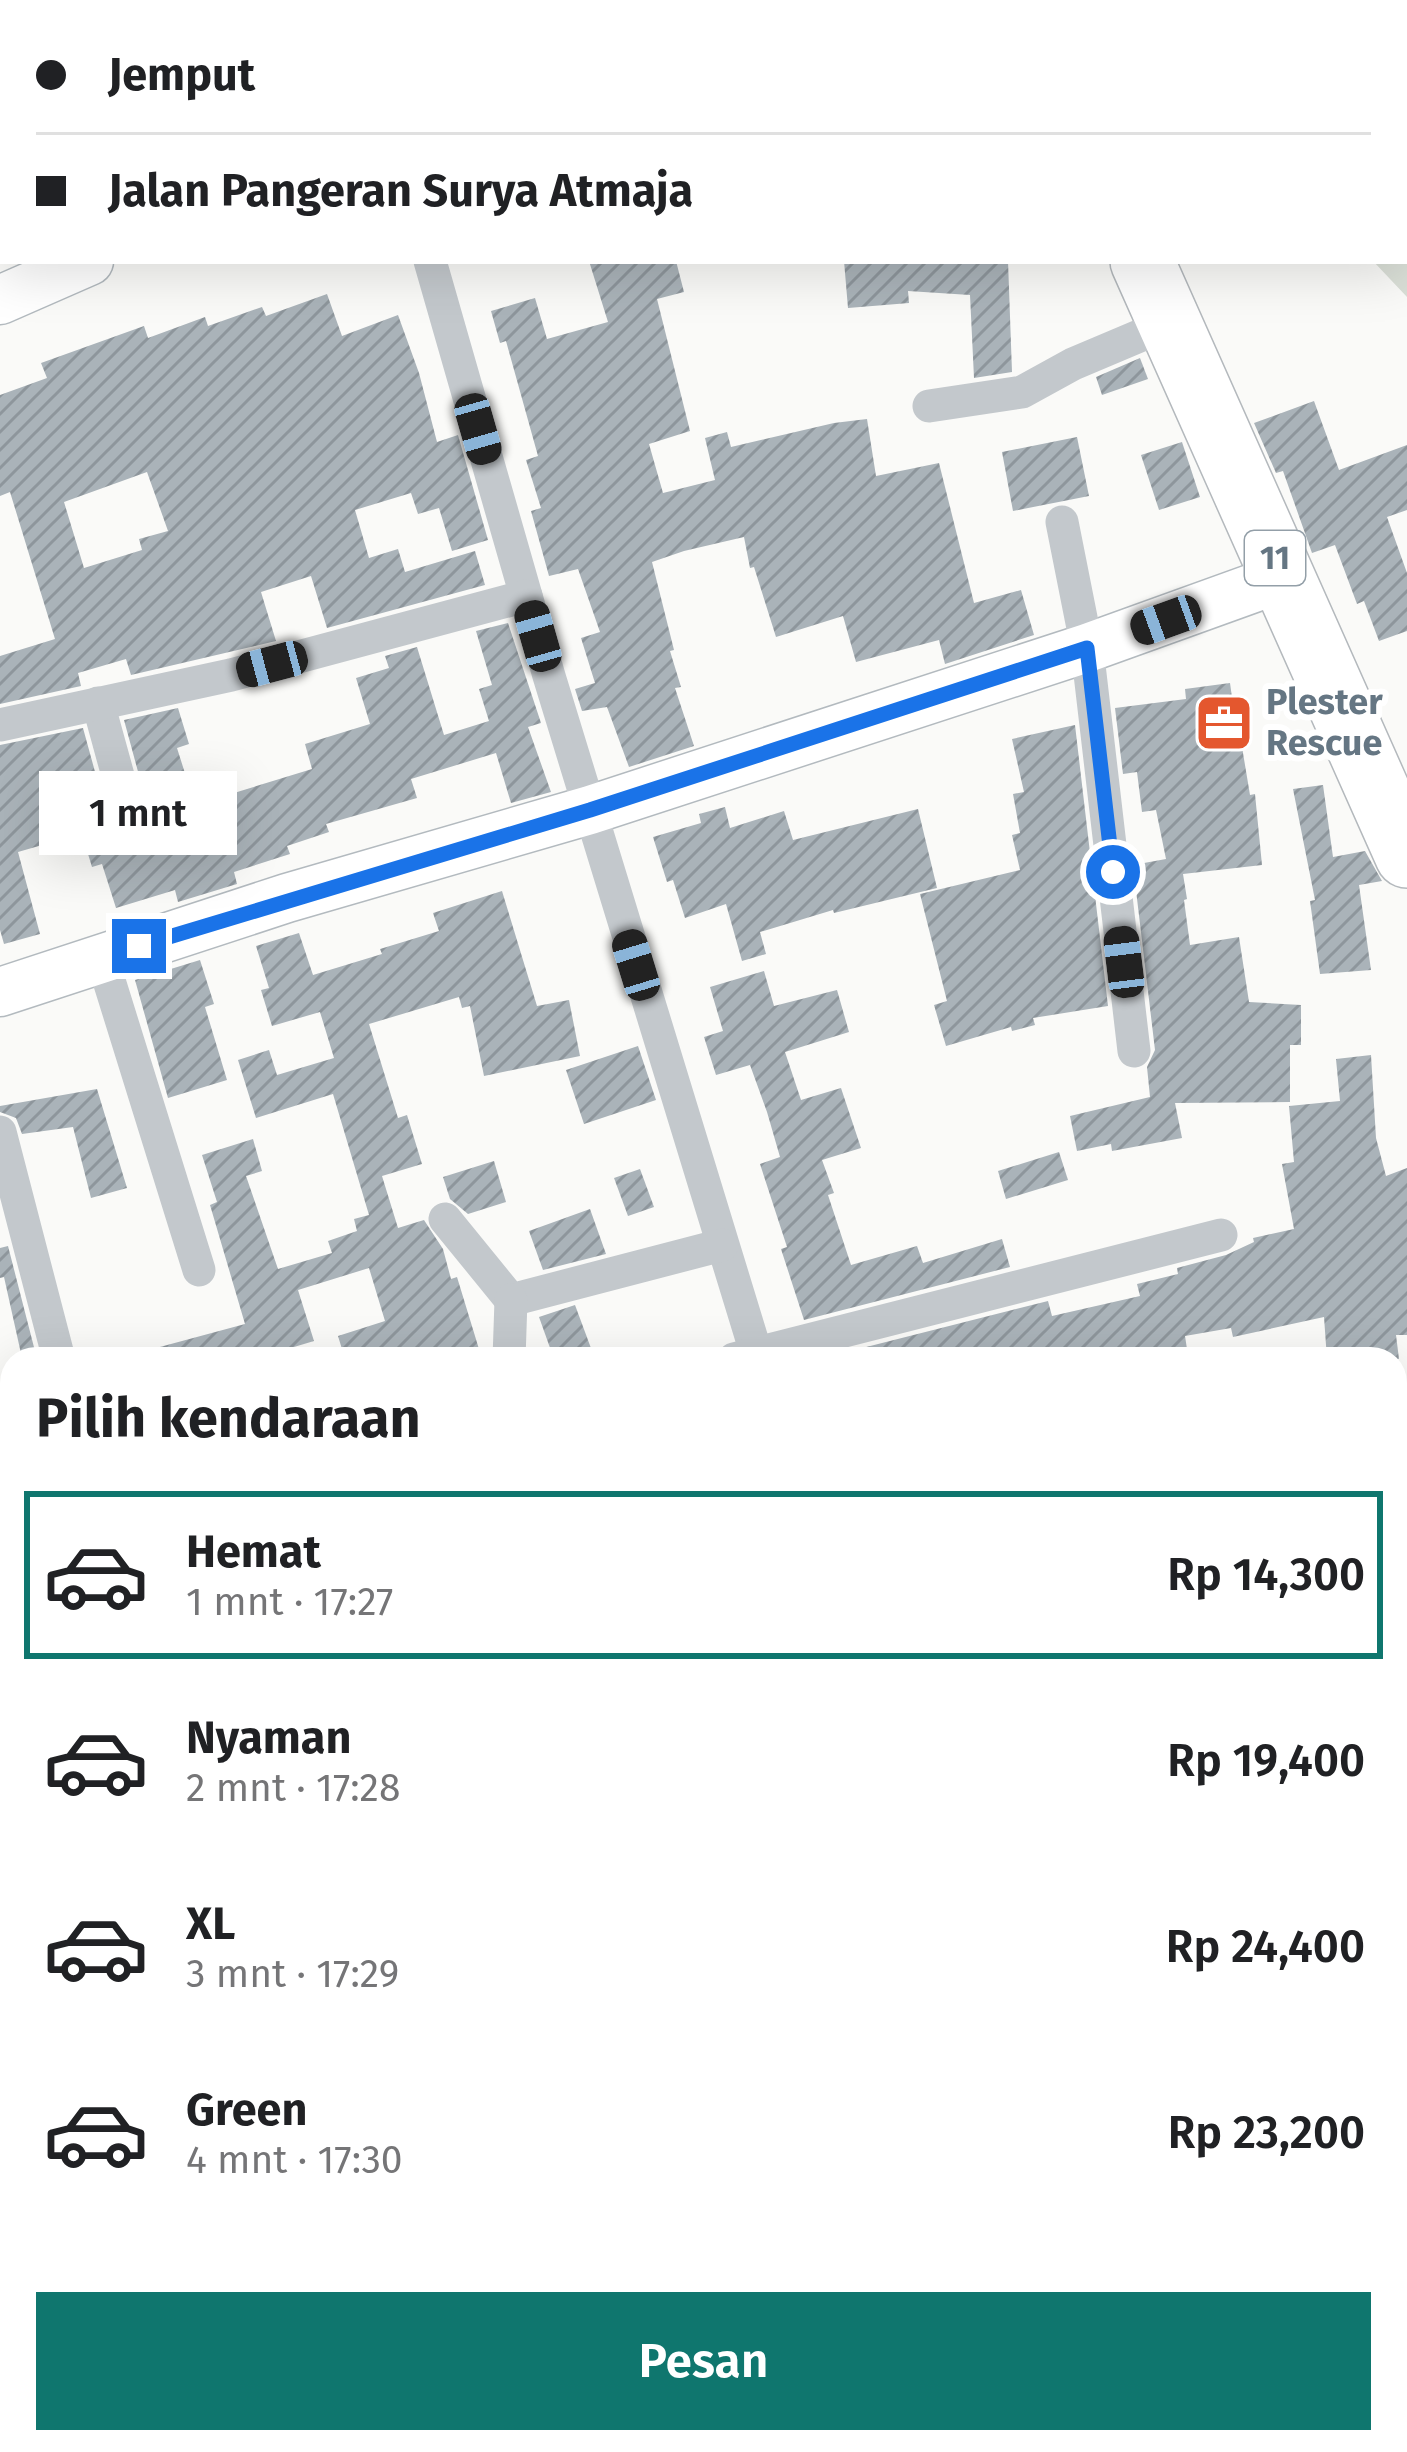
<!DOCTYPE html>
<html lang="id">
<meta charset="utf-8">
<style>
body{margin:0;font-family:"Fira Sans",sans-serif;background:#f2f2f2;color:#202124;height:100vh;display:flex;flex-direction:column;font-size:45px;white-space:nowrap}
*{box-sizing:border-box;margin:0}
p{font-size:39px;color:#757577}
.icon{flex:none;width:66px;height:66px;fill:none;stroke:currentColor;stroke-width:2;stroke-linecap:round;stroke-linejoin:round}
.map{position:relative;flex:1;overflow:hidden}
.drawer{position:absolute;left:0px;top:1347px;width:1407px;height:1107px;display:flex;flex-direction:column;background:#fff;border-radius:36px 36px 0 0;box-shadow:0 12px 48px #0002}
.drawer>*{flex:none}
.banner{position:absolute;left:0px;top:0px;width:1407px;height:264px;box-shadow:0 12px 48px #0002;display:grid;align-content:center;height:264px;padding:0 36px;background:#fff}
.end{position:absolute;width:54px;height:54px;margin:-27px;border:15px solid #1a73e8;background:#fff;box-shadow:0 0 0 6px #fff}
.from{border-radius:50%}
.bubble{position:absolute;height:84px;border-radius:0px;background:#fff;box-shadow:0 12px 48px #0002;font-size:39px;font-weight:600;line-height:84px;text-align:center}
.car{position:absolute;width:36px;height:72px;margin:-36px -18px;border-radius:15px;box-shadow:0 0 9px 3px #0007;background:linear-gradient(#222 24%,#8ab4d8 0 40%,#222 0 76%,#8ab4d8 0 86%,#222 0)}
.banner b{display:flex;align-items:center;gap:42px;height:114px;font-size:45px}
.banner b+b{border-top:3px solid #e0e0e0}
.banner i{width:30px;height:30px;background:#202124}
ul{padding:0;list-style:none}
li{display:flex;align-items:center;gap:36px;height:168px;margin:0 24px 18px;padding:0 12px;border:6px solid transparent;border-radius:0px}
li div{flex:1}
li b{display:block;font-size:45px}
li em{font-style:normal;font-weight:600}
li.current{border-color:#0f766e}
li>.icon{width:108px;height:108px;stroke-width:1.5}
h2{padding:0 36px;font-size:54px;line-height:144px}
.cta{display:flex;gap:24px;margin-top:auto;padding:24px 36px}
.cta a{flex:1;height:138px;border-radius:0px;background:#0f766e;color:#fff;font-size:48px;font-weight:600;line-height:138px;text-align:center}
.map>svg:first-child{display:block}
.grass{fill:url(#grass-tufts)}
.forest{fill:url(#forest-firs)}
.building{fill:url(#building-hatch);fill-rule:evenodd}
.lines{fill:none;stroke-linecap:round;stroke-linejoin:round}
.secondary-casing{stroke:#b3babf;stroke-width:51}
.highway-casing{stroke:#b4b9bd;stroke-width:66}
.street{stroke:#c3c8cc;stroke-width:33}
.secondary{stroke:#fff;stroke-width:48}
.highway{stroke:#fff;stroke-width:63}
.route{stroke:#1a73e8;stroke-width:15}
.labels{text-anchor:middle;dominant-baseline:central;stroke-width:12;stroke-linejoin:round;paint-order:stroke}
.shield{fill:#fff;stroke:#939fa8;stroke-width:3}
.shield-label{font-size:33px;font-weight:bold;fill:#657683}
.poi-label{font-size:36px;font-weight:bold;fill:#657683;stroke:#fff;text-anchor:start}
</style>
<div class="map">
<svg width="1407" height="2452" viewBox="0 0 1407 2452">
<defs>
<pattern id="grass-tufts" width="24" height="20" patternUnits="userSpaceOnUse" patternTransform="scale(3)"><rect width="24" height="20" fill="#dadfd7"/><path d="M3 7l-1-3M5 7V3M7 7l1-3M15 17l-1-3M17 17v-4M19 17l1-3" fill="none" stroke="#b4b9b4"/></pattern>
<pattern id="forest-firs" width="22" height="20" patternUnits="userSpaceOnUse" patternTransform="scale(3)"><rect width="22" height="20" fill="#dadfd7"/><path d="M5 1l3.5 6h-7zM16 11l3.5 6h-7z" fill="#b4b9b4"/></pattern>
<pattern id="building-hatch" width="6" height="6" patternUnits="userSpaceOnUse" patternTransform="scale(3)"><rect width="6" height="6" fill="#aab3b9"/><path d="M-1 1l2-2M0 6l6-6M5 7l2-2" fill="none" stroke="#8e969c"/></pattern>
</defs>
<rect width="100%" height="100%" fill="#fafaf8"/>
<polygon class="grass" points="1395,2075 1407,2077 1407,2452 643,2452 648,2442 1395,2442"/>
<polygon class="forest" points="1118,0 1407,0 1407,297 1373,261 1404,261 1404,3 1117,3"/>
<g class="building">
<polygon points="589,261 676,261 684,292 657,299 690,431 649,444 663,493 715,480 705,438 727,432 731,447 834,423 867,419 876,476 939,463 974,603 1021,590 1034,635 945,664 939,640 856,662 843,616 776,637 754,567 750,568 744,537 684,551 652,562 674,650 670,651 681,687 675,688 694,746 629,767 607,707 582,711 575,689 595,683 581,638 600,632 578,569 549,576 531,511 541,508 526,460 538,456 506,341 500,343 491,311 535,298 547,339 608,322"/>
<polygon points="844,261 1008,261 1012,372 974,378 970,295 908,291 909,303 848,308"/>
<path d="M327,294L342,336L398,315L419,373L437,442L458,435L488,540L452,551L439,508L418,514L411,493L355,510L369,558L398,549L405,572L475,551L485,585L327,628L311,576L261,592L276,641L131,675L126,659L78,673L81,686L0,704V656L55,639L10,492L0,496V395L47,378L41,363L144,326L148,338L205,317L208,326L262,307L266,316ZM147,472L168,531L139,539L142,550L84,568L64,502Z"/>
<polygon points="1140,358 1148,379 1102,395 1096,377"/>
<polygon points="1314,401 1339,470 1407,445 1407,510 1387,517 1407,573 1407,631 1379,641 1364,601 1357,604 1335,545 1312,553 1283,471 1276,473 1254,423"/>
<polygon points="1077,437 1089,496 1013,511 1002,452"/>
<polygon points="1182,442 1200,497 1159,510 1141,455"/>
<polygon points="508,623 541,723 528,727 551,792 511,803 496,753 411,779 417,798 326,824 329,832 287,846 290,854 234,872 237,884 178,902 175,890 116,908 102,864 92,867 84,841 73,844 70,837 18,852 40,934 4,944 0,930 0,745 83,728 103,801 109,810 127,814 139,808 143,790 124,720 178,708 189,744 177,748 195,805 312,769 305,744 370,724 356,678 389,668 385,656 417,647 444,735 489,721 479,689 492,685 476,631"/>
<polygon points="1230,683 1239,748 1242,747 1250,795 1255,794 1262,865 1183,874 1187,899 1184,900 1190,945 1239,937 1249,1002 1301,1005 1301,1045 1290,1045 1290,1102 1175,1103 1182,1138 1112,1151 1111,1144 1077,1151 1070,1116 1150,1097 1147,1067 1155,1050 1133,865 1166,859 1156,810 1142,812 1137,772 1123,774 1115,708 1186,699 1185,689"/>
<polygon points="1075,725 1108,1006 1033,1018 1035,1025 1012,1031 1011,1027 946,1046 934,1005 947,1001 920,894 1020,870 1012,835 1020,833 1013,794 1024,792 1012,739"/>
<polygon points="1323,785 1333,857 1365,851 1382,881 1359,885 1371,970 1320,974 1310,901 1315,900 1293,789"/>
<polygon points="725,807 730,828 784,811 793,840 918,809 937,888 834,913 833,910 760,932 766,954 742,961 726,904 685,918 673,880 667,882 653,837 701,823 699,814"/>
<polygon points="502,891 537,1006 569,1000 580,1056 484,1076 470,1006 462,1008 459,997 369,1024 398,1118 407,1115 422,1164 382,1176 398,1228 424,1220 443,1249 451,1279 457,1277 482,1359 345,1359 338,1336 385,1321 369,1268 298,1290 314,1341 254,1359 146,1359 145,1351 245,1324 210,1205 217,1202 202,1155 253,1139 262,1171 246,1176 278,1269 332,1253 328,1241 357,1231 354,1219 369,1215 333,1094 256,1118 238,1060 269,1050 277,1075 334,1058 320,1012 272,1026 261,990 269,988 256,946 299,933 313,975 382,954 380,949 439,931 433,913"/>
<polygon points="200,960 214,1004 205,1007 227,1080 168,1098 135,980"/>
<polygon points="764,971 774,1006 837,990 849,1032 785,1052 801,1100 841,1088 861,1148 822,1160 834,1193 828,1195 851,1265 917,1246 923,1263 1002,1239 1010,1267 804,1320 781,1249 787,1247 760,1164 780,1157 767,1112 750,1065 716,1075 704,1037 723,1031 710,987"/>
<polygon points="638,1046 656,1100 584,1124 566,1070"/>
<polygon points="1371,1055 1376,1138 1386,1176 1407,1168 1407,1335 1396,1335 1399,1359 1327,1359 1324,1317 1233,1337 1231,1328 1185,1336 1187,1349 1151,1359 819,1359 1048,1301 1052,1316 1140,1296 1137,1284 1178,1274 1177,1268 1226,1255 1254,1242 1253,1238 1294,1229 1282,1164 1294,1162 1289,1106 1340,1101 1336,1059"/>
<polygon points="97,1089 127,1188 91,1198 73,1127 22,1134 16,1118 0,1112 0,1106"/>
<polygon points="1059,1152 1068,1180 1006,1199 998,1171"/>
<polygon points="494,1161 506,1202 468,1214 450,1199 443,1177"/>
<polygon points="640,1169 654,1207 628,1216 614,1178"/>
<polygon points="590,1209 606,1254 543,1270 529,1231"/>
<polygon points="8,1246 36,1355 22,1358 4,1277 0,1278 0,1248"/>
<polygon points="575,1305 595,1359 554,1359 539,1317"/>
</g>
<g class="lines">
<g class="secondary-casing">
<g id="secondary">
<polyline points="724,3 729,0"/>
<polyline points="779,3 788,0"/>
<polyline points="0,300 89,261"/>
<polyline points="0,992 287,898 590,810 1087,648 1284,577"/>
<polyline points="1395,1954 1407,1951"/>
<polyline points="0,2269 12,2267"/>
</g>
</g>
<g class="highway-casing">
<g id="highway">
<polyline points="1002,0 1003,3"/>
<polyline points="1049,0 1051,3"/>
<polyline points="1142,261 1407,856"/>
</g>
</g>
<g class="street">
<polyline points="349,0 350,3"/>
<polyline points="430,261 549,676 758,1359"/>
<polyline points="929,406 1022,392 1073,364 1170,323"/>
<polyline points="1062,522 1087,648 1134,1051"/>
<polyline points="98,703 123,794"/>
<polyline points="0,725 231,675 526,596"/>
<polyline points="102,958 199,1270"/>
<polyline points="0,1132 59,1359"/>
<polyline points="445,1219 511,1300 722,1245"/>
<polyline points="509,1359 511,1300"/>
<polyline points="734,1359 1221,1235"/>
<polyline points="0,1431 12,1428"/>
<polyline points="1395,1591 1407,1588"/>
<polyline points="0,1909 12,1904"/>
<polyline points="584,2442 586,2452"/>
<polyline points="414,2452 415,2442"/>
</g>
<use href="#secondary" class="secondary"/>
<use href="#highway" class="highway"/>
</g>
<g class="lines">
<polyline class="route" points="139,946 590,810 1087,648 1113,872"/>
</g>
<defs>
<g id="office-square" transform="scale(3)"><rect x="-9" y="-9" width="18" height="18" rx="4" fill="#e4572e" stroke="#fff"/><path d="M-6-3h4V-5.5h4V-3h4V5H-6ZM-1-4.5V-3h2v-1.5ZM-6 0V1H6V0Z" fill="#fff"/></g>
</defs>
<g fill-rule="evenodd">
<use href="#office-square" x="1224" y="723"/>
</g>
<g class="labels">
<rect class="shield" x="1245" y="531" width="60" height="54" rx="9"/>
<g class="shield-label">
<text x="1275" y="558">11</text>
</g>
<g class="poi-label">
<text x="1266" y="702">Plester<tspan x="1266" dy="41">Rescue</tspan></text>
</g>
</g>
</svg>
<i class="end from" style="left:1113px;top:872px"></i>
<i class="end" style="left:139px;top:946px"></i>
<div class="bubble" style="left:39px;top:771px;width:198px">1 mnt</div>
<i class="car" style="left:478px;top:429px;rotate:164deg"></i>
<i class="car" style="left:1166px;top:620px;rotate:250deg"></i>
<i class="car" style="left:538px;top:636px;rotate:344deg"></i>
<i class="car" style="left:272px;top:664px;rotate:255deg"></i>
<i class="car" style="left:1124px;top:962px;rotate:353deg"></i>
<i class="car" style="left:636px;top:965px;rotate:343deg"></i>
<div class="banner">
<b><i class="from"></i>Jemput</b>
<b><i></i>Jalan Pangeran Surya Atmaja</b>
</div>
<section class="drawer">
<h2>Pilih kendaraan</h2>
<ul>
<li class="current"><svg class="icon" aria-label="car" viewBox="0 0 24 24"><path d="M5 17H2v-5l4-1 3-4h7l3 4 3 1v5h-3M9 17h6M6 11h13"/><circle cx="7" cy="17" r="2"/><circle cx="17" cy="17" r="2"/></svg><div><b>Hemat</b><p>1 mnt · 17:27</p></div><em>Rp 14,300</em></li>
<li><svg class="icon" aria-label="car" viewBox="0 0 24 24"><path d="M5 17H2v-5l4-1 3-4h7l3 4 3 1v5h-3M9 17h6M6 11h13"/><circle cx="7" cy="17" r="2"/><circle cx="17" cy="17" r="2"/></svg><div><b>Nyaman</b><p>2 mnt · 17:28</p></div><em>Rp 19,400</em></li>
<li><svg class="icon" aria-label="car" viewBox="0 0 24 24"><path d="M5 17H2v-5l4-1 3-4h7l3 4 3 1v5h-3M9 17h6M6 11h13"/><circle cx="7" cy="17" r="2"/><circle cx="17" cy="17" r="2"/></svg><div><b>XL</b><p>3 mnt · 17:29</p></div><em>Rp 24,400</em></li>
<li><svg class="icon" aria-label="car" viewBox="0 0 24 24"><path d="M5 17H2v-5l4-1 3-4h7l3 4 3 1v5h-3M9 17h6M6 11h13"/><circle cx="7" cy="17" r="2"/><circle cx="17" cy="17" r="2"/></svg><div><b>Green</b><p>4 mnt · 17:30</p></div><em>Rp 23,200</em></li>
</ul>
<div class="cta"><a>Pesan</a></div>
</section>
</div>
